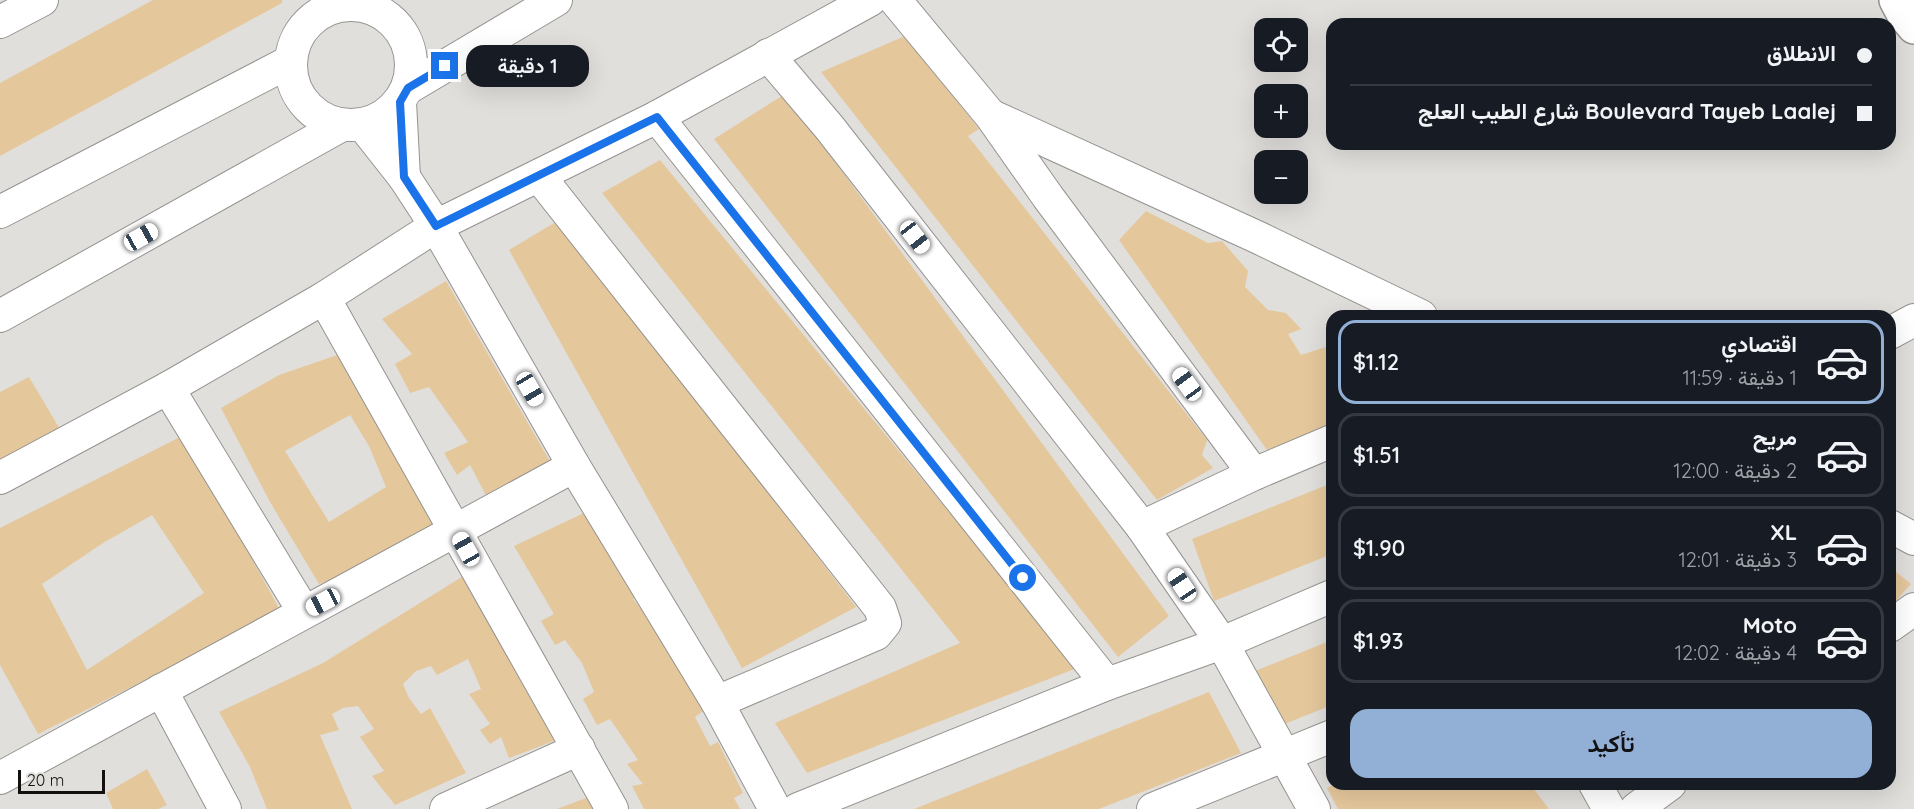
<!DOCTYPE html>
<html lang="ar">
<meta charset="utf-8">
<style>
body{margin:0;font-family:Quicksand,Vazirmatn,sans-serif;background:#20242c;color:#f1f3f6;direction:rtl;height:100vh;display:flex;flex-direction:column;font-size:22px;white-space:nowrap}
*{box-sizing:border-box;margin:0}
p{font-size:20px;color:#9ea1a6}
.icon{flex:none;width:33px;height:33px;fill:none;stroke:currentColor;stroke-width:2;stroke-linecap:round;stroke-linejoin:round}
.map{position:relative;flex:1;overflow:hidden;direction:ltr}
.details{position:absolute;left:1326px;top:310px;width:570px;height:480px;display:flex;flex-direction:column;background:#171b24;border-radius:18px;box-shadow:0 6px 24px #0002;direction:rtl}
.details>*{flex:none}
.top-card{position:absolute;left:1326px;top:18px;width:570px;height:132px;border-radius:18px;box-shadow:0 6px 24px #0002;direction:rtl;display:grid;align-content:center;height:132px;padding:0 24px;background:#171b24}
.buttons{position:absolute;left:1254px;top:18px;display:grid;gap:12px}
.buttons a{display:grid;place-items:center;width:54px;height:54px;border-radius:12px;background:#171b24;box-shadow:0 6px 24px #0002;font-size:30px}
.scale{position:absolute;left:18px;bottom:15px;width:87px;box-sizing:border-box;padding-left:6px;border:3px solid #121110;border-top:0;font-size:16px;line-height:21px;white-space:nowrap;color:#121110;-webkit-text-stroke:4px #e1dfdc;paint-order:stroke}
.end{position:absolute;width:27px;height:27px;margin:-14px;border:8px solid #1a73e8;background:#fff;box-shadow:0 0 0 3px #fff}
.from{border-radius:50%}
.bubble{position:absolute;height:42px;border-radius:18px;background:#171b24;box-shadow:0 6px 24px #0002;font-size:20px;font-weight:600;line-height:42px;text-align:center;direction:rtl}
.car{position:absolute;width:18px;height:36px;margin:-18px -9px;border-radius:8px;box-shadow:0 0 4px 2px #0007;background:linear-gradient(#fff 24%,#345 0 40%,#fff 0 76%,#345 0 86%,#fff 0)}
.top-card b{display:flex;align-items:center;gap:21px;height:57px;font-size:22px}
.top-card b+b{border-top:2px solid #363941}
.top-card i{width:15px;height:15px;background:#f1f3f6}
ul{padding:10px 0 0;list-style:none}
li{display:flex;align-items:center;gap:18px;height:84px;margin:0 12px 9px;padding:0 12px;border:3px solid #363941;border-radius:18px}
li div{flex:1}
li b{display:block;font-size:22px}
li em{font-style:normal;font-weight:600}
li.on{border-color:#92afd5}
li>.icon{width:54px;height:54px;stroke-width:1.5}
.button{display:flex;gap:12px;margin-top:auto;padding:12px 24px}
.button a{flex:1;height:69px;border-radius:18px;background:#92afd5;color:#111;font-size:24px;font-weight:600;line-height:69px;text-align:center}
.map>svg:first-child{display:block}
.building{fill:#e5c79c;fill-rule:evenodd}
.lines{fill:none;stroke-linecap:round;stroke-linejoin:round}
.minor-casing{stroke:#959390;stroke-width:34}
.tertiary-casing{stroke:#959390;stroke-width:36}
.minor{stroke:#fff;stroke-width:32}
.tertiary{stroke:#fff;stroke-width:33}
.route{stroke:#1a73e8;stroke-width:8}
</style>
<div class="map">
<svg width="1914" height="809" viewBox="0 0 1914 809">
<rect width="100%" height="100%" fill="#e1dfdc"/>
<g class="building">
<polygon points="153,0 282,0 282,3 0,156 0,83"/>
<polygon points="905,36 979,129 968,136 1207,440 1202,455 1213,468 1157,500 821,72"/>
<polygon points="785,94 1169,616 1118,657 714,139"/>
<polygon points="660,160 1077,668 807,773 775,723 960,643 602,193"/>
<polygon points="1146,211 1208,243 1222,241 1248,271 1245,287 1268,310 1286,313 1301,329 1288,334 1301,355 1332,345 1332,425 1267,450 1119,240"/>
<polygon points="559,220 856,607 742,668 509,250"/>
<polygon points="446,281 552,465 489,501 470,465 457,475 444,453 468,442 429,387 410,393 395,364 412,354 382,319"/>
<path d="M349,351L445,524L384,560L319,584L270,502L221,408L279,375ZM350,415L369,446L386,487L329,522L285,451Z"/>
<polygon points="29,377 61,431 0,463 0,392"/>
<path d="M184,435L281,612L38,734L0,665V528ZM152,515L204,593L87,670L42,584L103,543Z"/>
<polygon points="1332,483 1332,554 1214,601 1192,539"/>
<polygon points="584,513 640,598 633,599 658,630 706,709 695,717 710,746 718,742 743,793 734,798 740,809 644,809 632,786 643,784 627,764 638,760 610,719 597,725 583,699 594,692 582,663 565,640 555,645 541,621 554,614 514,546"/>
<polygon points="1890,567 1911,584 1890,607"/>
<polygon points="473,570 508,639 554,741 509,758 501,737 490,744 480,730 490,724 469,694 481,689 468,659 437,675 431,666 416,671 403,684 409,698 421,714 430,708 466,773 395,805 372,776 384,771 360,737 374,729 358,706 343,708 332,714 339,730 320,735 352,809 267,809 250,767 219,712 323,663"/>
<polygon points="1332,640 1332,705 1282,725 1255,671"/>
<polygon points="1209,692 1241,753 1099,809 914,809"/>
<polygon points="147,769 167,805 158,809 113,809 106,793"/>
<polygon points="1335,784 1530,784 1549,809 1338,809 1327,788"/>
<polygon points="594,795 603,809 557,809"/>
</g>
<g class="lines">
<g class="minor-casing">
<g id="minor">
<polyline points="895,0 991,116 1048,197 1254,474"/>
<circle cx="351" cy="65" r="60"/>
<polyline points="0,22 42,0"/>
<polyline points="768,55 829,127 1142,527 1222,643 1314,809"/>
<polyline points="408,88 556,0"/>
<polyline points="992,116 1257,237 1421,316"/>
<polyline points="657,117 1107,684"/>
<polyline points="363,125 404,177 400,102"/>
<polyline points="539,176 880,608 885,623 876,634 717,702"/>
<polyline points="404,177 436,226 574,466 717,702 775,809"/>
<polyline points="0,212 291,61"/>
<polyline points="324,298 612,809"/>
<polyline points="0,316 342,125"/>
<polyline points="1890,333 1914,320"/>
<polyline points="168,388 304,612"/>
<polyline points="0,478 168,388 324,298 436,226 657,117 870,0"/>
<polyline points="1890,526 1914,539"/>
<polyline points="1142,527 1254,474 1332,441"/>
<polyline points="1890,626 1914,609"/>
<polyline points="161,690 225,809"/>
<polyline points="0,778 574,466"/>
<polyline points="1595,784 1609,809"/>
<polyline points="446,809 579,749"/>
<polyline points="798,809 1107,684 1222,643 1332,596"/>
<polyline points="1153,809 1332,736"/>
<polyline points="1636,809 1670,784"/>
</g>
</g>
<g class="tertiary-casing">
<polyline id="tertiary" points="1896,0 1904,15 1914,27"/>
</g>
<use href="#minor" class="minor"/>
<use href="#tertiary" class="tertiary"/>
</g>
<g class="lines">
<polyline class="route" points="445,66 408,88 400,102 404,177 436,226 657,117 1023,578"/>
</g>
</svg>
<div class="buttons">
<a><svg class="icon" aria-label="locate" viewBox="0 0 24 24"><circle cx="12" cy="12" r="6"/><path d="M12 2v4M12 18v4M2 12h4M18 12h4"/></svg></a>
<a>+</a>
<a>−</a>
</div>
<div class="scale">20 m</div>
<i class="end from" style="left:1023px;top:578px"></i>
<i class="end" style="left:445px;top:66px"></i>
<div class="bubble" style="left:466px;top:45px;width:123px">1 دقيقة</div>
<i class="car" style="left:141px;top:237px;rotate:61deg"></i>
<i class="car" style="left:915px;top:237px;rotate:142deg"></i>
<i class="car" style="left:1187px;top:384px;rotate:324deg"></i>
<i class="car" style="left:530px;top:389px;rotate:150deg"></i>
<i class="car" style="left:466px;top:549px;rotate:331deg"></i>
<i class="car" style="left:1182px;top:585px;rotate:326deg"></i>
<i class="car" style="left:323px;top:602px;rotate:242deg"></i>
<div class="top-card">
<b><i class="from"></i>الانطلاق</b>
<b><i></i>Boulevard Tayeb Laalej شارع الطيب العلج</b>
</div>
<section class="details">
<ul>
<li class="on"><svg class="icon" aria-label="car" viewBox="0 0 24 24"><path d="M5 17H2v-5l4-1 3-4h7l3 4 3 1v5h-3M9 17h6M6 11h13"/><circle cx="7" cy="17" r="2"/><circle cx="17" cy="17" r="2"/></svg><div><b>اقتصادي</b><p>1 دقيقة · 11:59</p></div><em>$1.12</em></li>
<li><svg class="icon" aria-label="car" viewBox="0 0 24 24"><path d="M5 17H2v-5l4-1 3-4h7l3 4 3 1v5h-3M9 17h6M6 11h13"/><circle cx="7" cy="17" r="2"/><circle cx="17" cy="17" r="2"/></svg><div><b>مريح</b><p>2 دقيقة · 12:00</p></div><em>$1.51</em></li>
<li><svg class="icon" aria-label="car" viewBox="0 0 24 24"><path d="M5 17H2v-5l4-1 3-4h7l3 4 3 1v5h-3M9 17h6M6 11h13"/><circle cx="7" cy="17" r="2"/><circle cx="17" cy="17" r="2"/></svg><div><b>XL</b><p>3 دقيقة · 12:01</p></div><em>$1.90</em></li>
<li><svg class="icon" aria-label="car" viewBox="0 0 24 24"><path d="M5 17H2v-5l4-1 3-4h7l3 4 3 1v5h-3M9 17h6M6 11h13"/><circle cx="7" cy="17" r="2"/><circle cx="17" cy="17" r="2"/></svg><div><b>Moto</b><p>4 دقيقة · 12:02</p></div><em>$1.93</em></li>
</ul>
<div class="button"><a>تأكيد</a></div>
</section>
</div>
